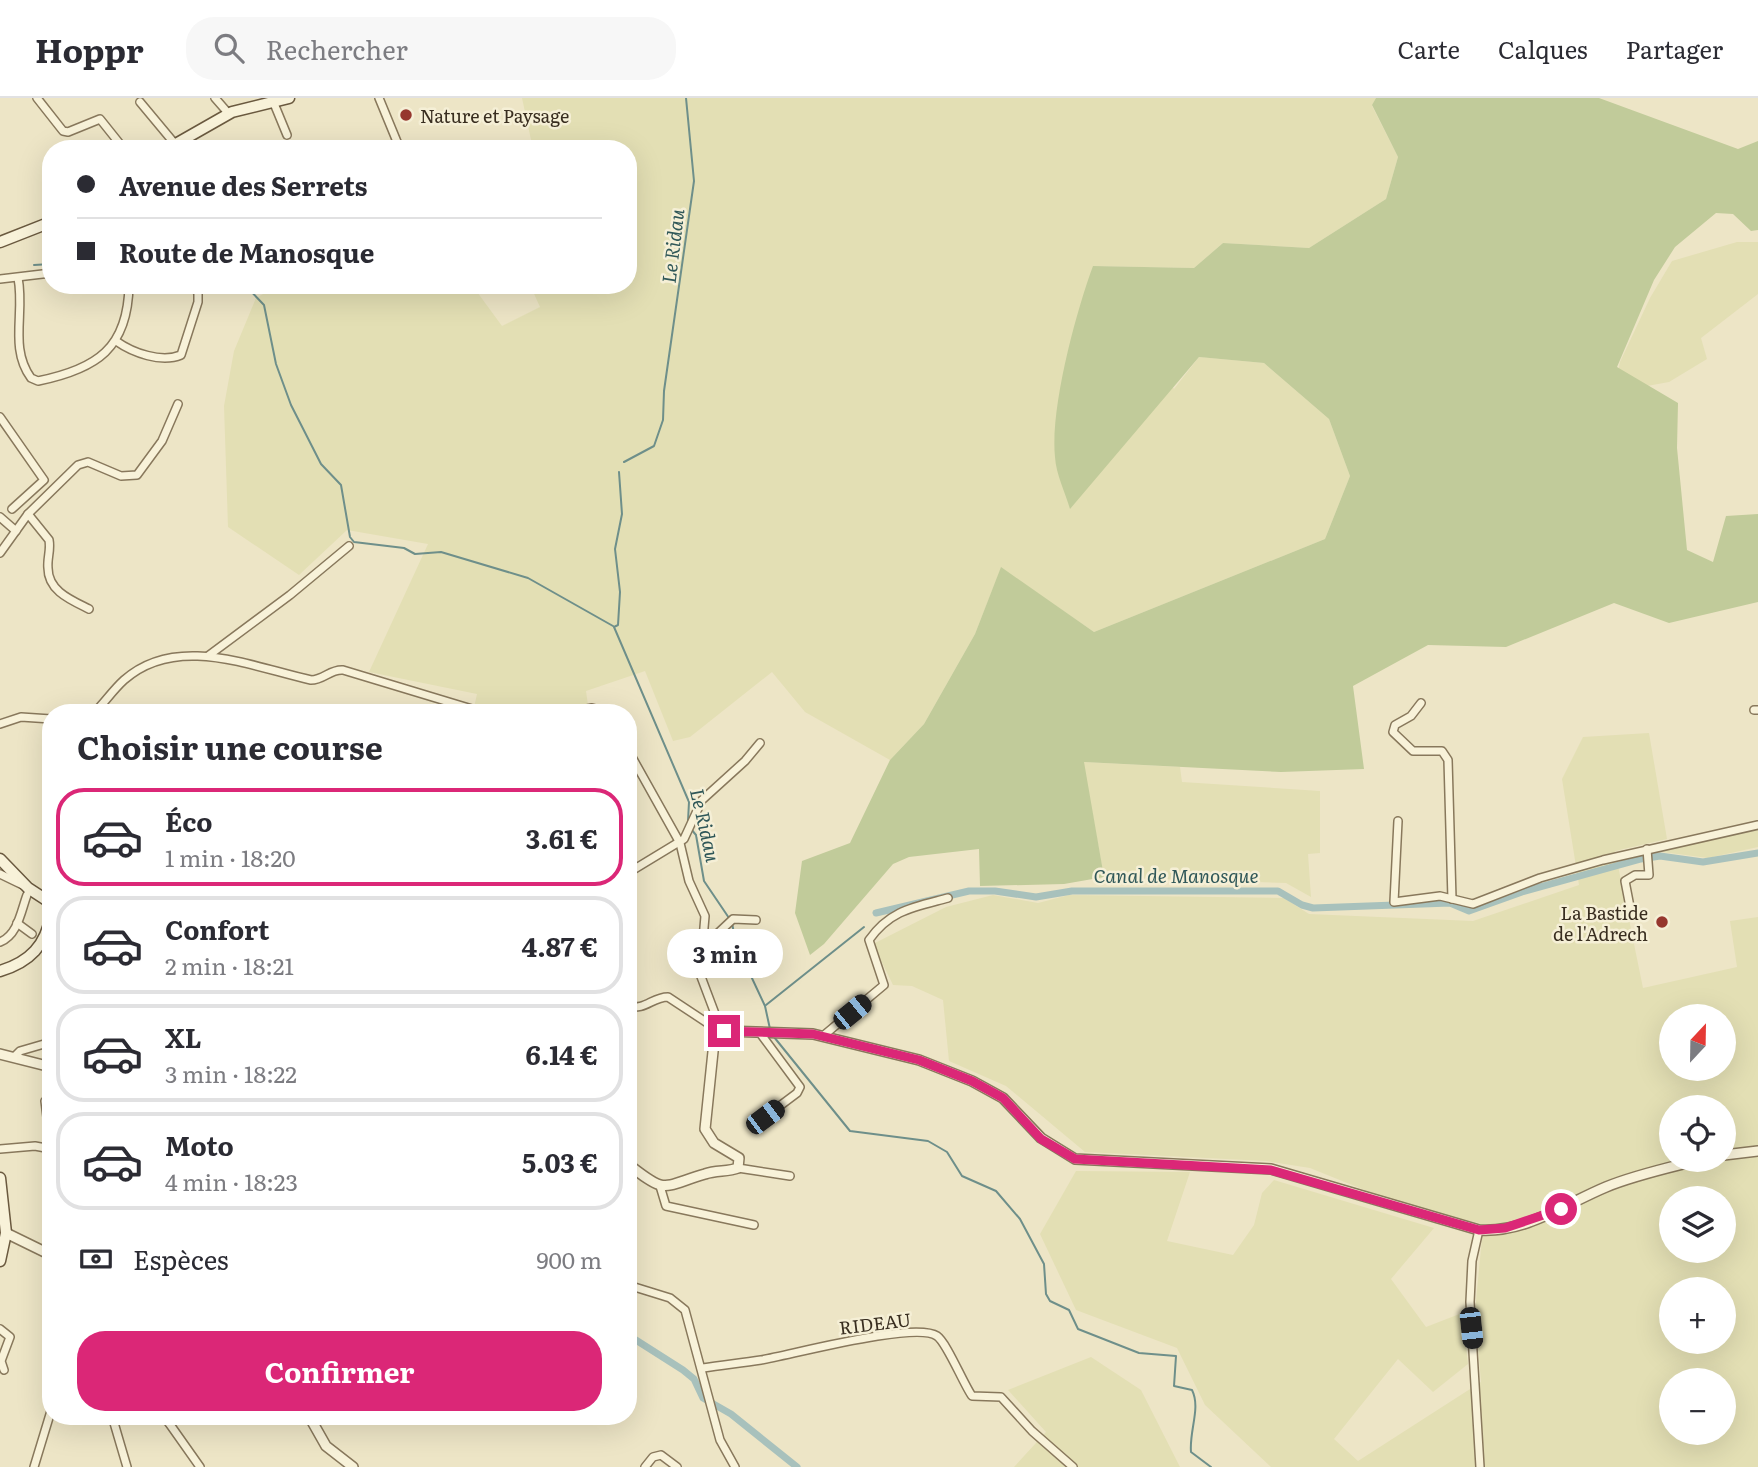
<!DOCTYPE html>
<html lang="fr">
<meta charset="utf-8">
<style>
body{margin:0;font-family:Literata,serif;background:#f7f7f7;color:#2b2b33;height:100vh;display:flex;flex-direction:column;font-size:26px;white-space:nowrap}
*{box-sizing:border-box;margin:0}
p{font-size:23px;color:#7c7c81}
.icon{flex:none;width:38px;height:38px;fill:none;stroke:currentColor;stroke-width:2;stroke-linecap:round;stroke-linejoin:round}
.map{position:relative;flex:1;overflow:hidden}
.sheet{position:absolute;left:42px;top:606px;width:595px;height:721px;display:flex;flex-direction:column;background:#fff;border-radius:28px;box-shadow:0 7px 28px #0002}
.sheet>*{flex:none}
.banner{position:absolute;left:42px;top:42px;width:595px;height:154px;border-radius:28px;box-shadow:0 7px 28px #0002;display:grid;align-content:center;height:154px;padding:0 35px;background:#fff}
.needle{width:46px;rotate:22deg}
.fabs{position:absolute;left:1659px;top:906px;display:grid;gap:14px}
.fabs a{display:grid;place-items:center;width:77px;height:77px;border-radius:50%;background:#fff;box-shadow:0 7px 28px #0002;font-size:35px}
.end{position:absolute;width:32px;height:32px;margin:-16px;border:9px solid #db2777;background:#fff;box-shadow:0 0 0 4px #fff}
.from{border-radius:50%}
.bubble{position:absolute;height:49px;border-radius:24px;background:#fff;box-shadow:0 7px 28px #0002;font-size:23px;font-weight:700;line-height:49px;text-align:center}
.car{position:absolute;width:21px;height:42px;margin:-21px -10px;border-radius:9px;box-shadow:0 0 5px 2px #0007;background:linear-gradient(#222 24%,#8ab4d8 0 40%,#222 0 76%,#8ab4d8 0 86%,#222 0)}
.banner b{display:flex;align-items:center;gap:24px;height:66px;font-size:26px}
.banner b+b{border-top:2px solid #e1e1e2}
.banner i{width:18px;height:18px;background:#2b2b33}
ul{padding:0;list-style:none}
li{display:flex;align-items:center;gap:21px;height:98px;margin:0 14px 10px;padding:0 21px;border:4px solid #e1e1e2;border-radius:28px}
li div{flex:1}
li b{display:block;font-size:26px}
li em{font-style:normal;font-weight:700}
li.on{border-color:#db2777}
li>.icon{width:63px;height:63px;stroke-width:1.5}
h2{padding:0 35px;font-size:32px;line-height:84px}
.pay{display:flex;align-items:center;gap:18px;height:77px;padding:0 35px;font-size:26px}
.pay p{margin-inline-start:auto}
.cta{display:flex;gap:14px;margin-top:auto;padding:14px 35px}
.cta a{flex:1;height:80px;border-radius:28px;background:#db2777;color:#fff;font-size:28px;font-weight:700;line-height:80px;text-align:center}
header{display:flex;align-items:center;gap:42px;box-sizing:border-box;height:98px;padding:0 35px;background:#fff;border-bottom:2px solid #e1e1e2}
header strong{font-size:33px}
nav{display:flex;gap:38px;margin-inline-start:auto;font-size:24px}
.search{width:490px;height:63px;background:#f7f7f7;display:flex;align-items:center;gap:18px;box-sizing:border-box;padding:0 24px;border-radius:28px;color:#7c7c81;font-size:26px}
.map>svg:first-child{display:block}
.farmland{fill:#e3dfb4;fill-rule:evenodd}
.green{fill:#c1cb9a}
.lines{fill:none;stroke-linecap:round;stroke-linejoin:round}
.stream{stroke:#6e8f8a;stroke-width:2}
.canal{stroke:#a8c1bc;stroke-width:7}
.minor-casing{stroke:#88785c;stroke-width:10}
.tertiary-casing{stroke:#88785c;stroke-width:12}
.secondary-casing{stroke:#6a593f;stroke-width:13}
.minor{stroke:#f8f2d9;stroke-width:7}
.tertiary{stroke:#f8f2d9;stroke-width:9}
.secondary{stroke:#f8f2d9;stroke-width:10}
.route{stroke:#db2777;stroke-width:9}
.poi-dot{fill:#96372e;stroke:#f5efd6;stroke-width:2.5}
.labels{text-anchor:middle;dominant-baseline:central;stroke-width:5;stroke-linejoin:round;paint-order:stroke}
.poi-label{font-size:18px;fill:#392e20;stroke:#f5efd6;text-anchor:start}
.street-label{font-size:18px;fill:#392e20;stroke:#f5efd6}
.water-label{font-size:19px;font-style:italic;fill:#2f5758;stroke:#f5efd6}
</style>
<header>
<strong>Hoppr</strong>
<div class="search"><svg class="icon" aria-label="search" viewBox="0 0 24 24"><circle cx="10" cy="10" r="6"/><path d="M15 15l6 6"/></svg>Rechercher</div>
<nav><a>Carte</a><a>Calques</a><a>Partager</a></nav>
</header>
<div class="map">
<svg width="1758" height="1369" viewBox="0 0 1758 1369">
<rect width="100%" height="100%" fill="#ede5c6"/>
<g class="farmland">
<polygon points="522,0 1376,0 1372,8 1398,59 1386,101 1309,150 1223,145 1194,170 1093,168 1174,291 1199,259 1264,265 1329,321 1350,378 1325,441 1094,534 1001,470 975,536 924,626 890,662 805,614 772,574 690,639 673,643 645,573 586,593 589,614 473,614 477,596 369,574 428,446 347,432 299,477 228,429 224,308 234,253 256,200 279,187 472,187 502,228 540,209 530,187 628,187 628,51 533,51"/>
<polygon points="1737,144 1758,144 1758,196 1701,240 1707,261 1669,284 1614,294 1620,264 1650,200 1672,163"/>
<path d="M1649,635L1667,741L1615,753L1643,890L1737,869L1730,823L1758,819V1369H1271L1205,1307L1177,1250L1076,1212L1040,1136L1076,1073L1190,1074L1167,1143L1233,1157L1254,1127L1262,1095L1274,1082L1434,1130L1391,1181L1426,1229L1462,1215L1468,1266L1433,1294L1398,1261L1334,1341L1358,1363L1481,1284L1475,1213L1482,1140L1480,1125L1441,1117L1367,1093L1310,1070L1266,1063L1085,1054L1006,988L949,963L943,902L912,888L893,887L873,846L946,809L993,797L1038,805L1069,797L1284,800L1309,816L1473,823L1579,787L1562,681L1583,639ZM1671,919H1724V971H1671ZM1671,1010H1724V1062H1671ZM1671,1101H1724V1153H1671ZM1671,1192H1724V1244H1671ZM1671,1283H1724V1335H1671Z"/>
<polygon points="1083,664 1180,669 1182,684 1320,693 1320,755 1308,756 1311,799 1286,785 1104,779"/>
<polygon points="1758,732 1758,749 1708,760 1655,753"/>
<polygon points="1091,1259 1141,1292 1180,1369 1014,1369 1046,1334 1008,1292"/>
</g>
<path class="green" d="M1376,0H1599L1738,51L1758,43V132L1751,133L1733,116L1716,115L1675,149L1654,182L1617,269L1678,305L1677,350L1687,452L1713,464L1726,418L1758,416V504L1669,525L1614,505L1506,549L1428,547L1353,588L1364,671L1281,674L1084,664L1104,779L1064,786L980,788L979,751L909,759L893,766L824,846L810,857L795,815L802,763L850,745L890,662L924,626L975,536L1001,469L1094,534L1325,441L1350,378L1329,321L1264,265L1199,259L1070,411C1065,394 1056,376 1055,359C1050,310 1076,214 1093,168L1194,170L1223,145L1309,150L1386,101L1398,59L1372,7Z"/>
<g class="lines">
<g class="stream">
<polyline points="34,167 51,166"/>
<polyline points="245,187 264,207 276,266 291,307 321,366 341,387 350,439 354,444 404,450 415,456 441,454 528,480 613,528"/>
<polyline points="624,364 654,348 663,322 664,293 694,83 686,0"/>
<polyline points="619,374 622,416 615,451 620,494 618,527 614,529 689,704 688,723"/>
<polyline points="691,731 696,737 704,783 729,820"/>
<polyline points="732,825 736,846 765,908 770,931"/>
<polyline points="766,907 864,829"/>
<path d="M774,939L850,1033L928,1043L947,1054L962,1078L996,1093L1020,1121L1044,1166L1046,1196L1050,1203L1069,1212L1078,1231L1139,1255L1176,1258L1174,1288L1192,1292C1201,1310 1189,1333 1191,1354L1211,1369"/>
</g>
<g class="canal">
<polyline points="876,815 969,793 995,793 1036,799 1072,793 1278,793 1302,807 1313,810 1450,805 1469,813 1522,794 1641,761 1660,758 1703,764 1758,755"/>
<polyline points="628,1237 683,1272 694,1281 703,1300 731,1316 797,1369"/>
</g>
<g class="minor-casing">
<g id="minor">
<polyline points="37,0 63,33 68,34 100,21 124,51"/>
<polyline points="215,0 229,16"/>
<polyline points="379,0 400,51"/>
<polyline points="273,3 287,37"/>
<polyline points="140,4 175,46"/>
<path d="M18,180C25,214 9,250 31,280L38,283C97,271 128,250 129,187"/>
<polyline points="0,181 51,175"/>
<path d="M116,243C133,255 161,265 181,257L198,204V195L193,187"/>
<polyline points="0,319 44,382 12,411"/>
<path d="M28,416L49,442C51,452 47,460 48,470C48,493 71,502 89,511"/>
<polyline points="0,419 16,433"/>
<polyline points="0,455 28,416 78,367 88,364 121,378 137,377 162,343 178,306"/>
<polyline points="208,558 290,497 349,448"/>
<polyline points="1421,605 1411,618 1395,627 1393,634 1413,653 1442,653 1448,662 1452,801"/>
<polyline points="1754,612 1758,612"/>
<path d="M95,614C105,604 113,592 124,582C177,535 252,569 311,582C324,582 330,571 343,572L482,614"/>
<polyline points="572,614 592,610 607,614"/>
<polyline points="0,626 21,619 51,621"/>
<polyline points="628,652 680,745 689,783 705,818 700,876 720,929"/>
<polyline points="1398,723 1394,804 1440,798 1473,806 1540,780 1603,762 1758,727"/>
<polyline points="628,775 684,741 702,702 745,663 760,645"/>
<polyline points="0,776 27,789"/>
<polyline points="1631,814 1625,783 1635,777 1649,777 1647,751"/>
<polyline points="17,825 32,836"/>
<polyline points="704,842 716,837 733,821 756,822"/>
<path d="M0,844C18,837 21,813 27,797"/>
<path d="M628,908C645,913 652,899 668,899L718,932"/>
<polyline points="760,935 800,989 797,995 765,1019"/>
<path d="M823,938L884,887L869,842C890,812 914,809 948,800"/>
<polyline points="14,959 20,953 51,944"/>
<polyline points="51,1004 45,1003 48,1027 51,1022"/>
<polyline points="0,1051 35,1048 51,1051"/>
<polyline points="738,1070 790,1078"/>
<polyline points="660,1088 666,1108 754,1127"/>
<polyline points="1479,1132 1472,1163 1470,1204 1480,1369"/>
<polyline points="628,1187 670,1200 685,1212 720,1342 735,1369"/>
<polyline points="0,1231 10,1239 1,1263 4,1272"/>
<path d="M703,1270C722,1267 742,1265 761,1262C791,1257 915,1223 937,1238C947,1245 963,1285 972,1298L1001,1299L1032,1333L1073,1369"/>
<polyline points="112,1318 127,1369"/>
<polyline points="164,1318 200,1369"/>
<polyline points="169,1325 179,1318"/>
<polyline points="34,1369 51,1313"/>
<polyline points="645,1369 653,1359 661,1357 677,1369"/>
</g>
</g>
<g class="tertiary-casing">
<g id="tertiary">
<path d="M718,932L722,929L724,933L813,936L919,962L972,983L1003,1000L1041,1040L1075,1061L1271,1071L1479,1132C1526,1135 1565,1106 1606,1089C1635,1077 1668,1070 1699,1062"/>
<polyline points="0,956 51,969"/>
<polyline points="1724,1057 1758,1053"/>
<path d="M628,1066C667,1097 661,1089 705,1076C716,1072 728,1074 738,1070L739,1060L714,1045L705,1031L714,944L720,935"/>
<polyline points="6,1135 51,1157"/>
<polyline points="309,1318 326,1348 353,1369"/>
</g>
</g>
<g class="secondary-casing">
<g id="secondary">
<polyline points="167,51 232,14 289,0"/>
<polyline points="0,144 51,124"/>
<polyline points="0,761 28,790 51,805"/>
<path d="M0,873C30,864 46,847 51,817"/>
<polyline points="0,1080 6,1135 0,1163"/>
</g>
</g>
<use href="#minor" class="minor"/>
<use href="#tertiary" class="tertiary"/>
<use href="#secondary" class="secondary"/>
</g>
<g class="lines">
<polyline class="route" points="724,933 813,936 919,962 972,983 1003,1000 1041,1041 1075,1061 1271,1072 1479,1132 1505,1130 1561,1111"/>
</g>
<g class="poi-dot">
<circle cx="406" cy="17" r="7"/>
<circle cx="1662" cy="824" r="7"/>
</g>
<g class="labels">
<g class="poi-label">
<text x="420" y="17">Nature et Paysage</text>
<text x="1648" y="814" text-anchor="end">La Bastide<tspan x="1648" dy="21">de l'Adrech</tspan></text>
</g>
<g class="street-label">
<text transform="translate(875 1225) rotate(-7)">RIDEAU</text>
</g>
<g class="water-label">
<text transform="translate(672 148) rotate(-83)">Le Ridau</text>
<text transform="translate(706 727) rotate(77)">Le Ridau</text>
<text x="1176" y="777">Canal de Manosque</text>
</g>
</g>
</svg>
<div class="fabs">
<a><svg class="needle" viewBox="-14 -14 28 28"><path d="M0-13l5 13h-10z" fill="#e53935"/><path d="M0 13l5-13h-10z" fill="#7c7c81"/></svg></a>
<a><svg class="icon" aria-label="locate" viewBox="0 0 24 24"><circle cx="12" cy="12" r="6"/><path d="M12 2v4M12 18v4M2 12h4M18 12h4"/></svg></a>
<a><svg class="icon" aria-label="layers" viewBox="0 0 24 24"><path d="M12 4l9 5-9 5-9-5zM3 14l9 5 9-5"/></svg></a>
<a>+</a>
<a>−</a>
</div>
<i class="end from" style="left:1561px;top:1111px"></i>
<i class="end" style="left:724px;top:933px"></i>
<div class="bubble" style="left:667px;top:831px;width:116px">3 min</div>
<i class="car" style="left:852px;top:914px;rotate:51deg"></i>
<i class="car" style="left:765px;top:1019px;rotate:53deg"></i>
<i class="car" style="left:1471px;top:1230px;rotate:174deg"></i>
<div class="banner">
<b><i class="from"></i>Avenue des Serrets</b>
<b><i></i>Route de Manosque</b>
</div>
<section class="sheet">
<h2>Choisir une course</h2>
<ul>
<li class="on"><svg class="icon" aria-label="car" viewBox="0 0 24 24"><path d="M5 17H2v-5l4-1 3-4h7l3 4 3 1v5h-3M9 17h6M6 11h13"/><circle cx="7" cy="17" r="2"/><circle cx="17" cy="17" r="2"/></svg><div><b>Éco</b><p>1 min · 18:20</p></div><em>3.61 €</em></li>
<li><svg class="icon" aria-label="car" viewBox="0 0 24 24"><path d="M5 17H2v-5l4-1 3-4h7l3 4 3 1v5h-3M9 17h6M6 11h13"/><circle cx="7" cy="17" r="2"/><circle cx="17" cy="17" r="2"/></svg><div><b>Confort</b><p>2 min · 18:21</p></div><em>4.87 €</em></li>
<li><svg class="icon" aria-label="car" viewBox="0 0 24 24"><path d="M5 17H2v-5l4-1 3-4h7l3 4 3 1v5h-3M9 17h6M6 11h13"/><circle cx="7" cy="17" r="2"/><circle cx="17" cy="17" r="2"/></svg><div><b>XL</b><p>3 min · 18:22</p></div><em>6.14 €</em></li>
<li><svg class="icon" aria-label="car" viewBox="0 0 24 24"><path d="M5 17H2v-5l4-1 3-4h7l3 4 3 1v5h-3M9 17h6M6 11h13"/><circle cx="7" cy="17" r="2"/><circle cx="17" cy="17" r="2"/></svg><div><b>Moto</b><p>4 min · 18:23</p></div><em>5.03 €</em></li>
</ul>
<div class="pay"><svg class="icon" aria-label="cash" viewBox="0 0 24 24"><path d="M3 7h18v10H3z"/><circle cx="12" cy="12" r="2"/></svg>Espèces<p>900 m</p></div>
<div class="cta"><a>Confirmer</a></div>
</section>
</div>
